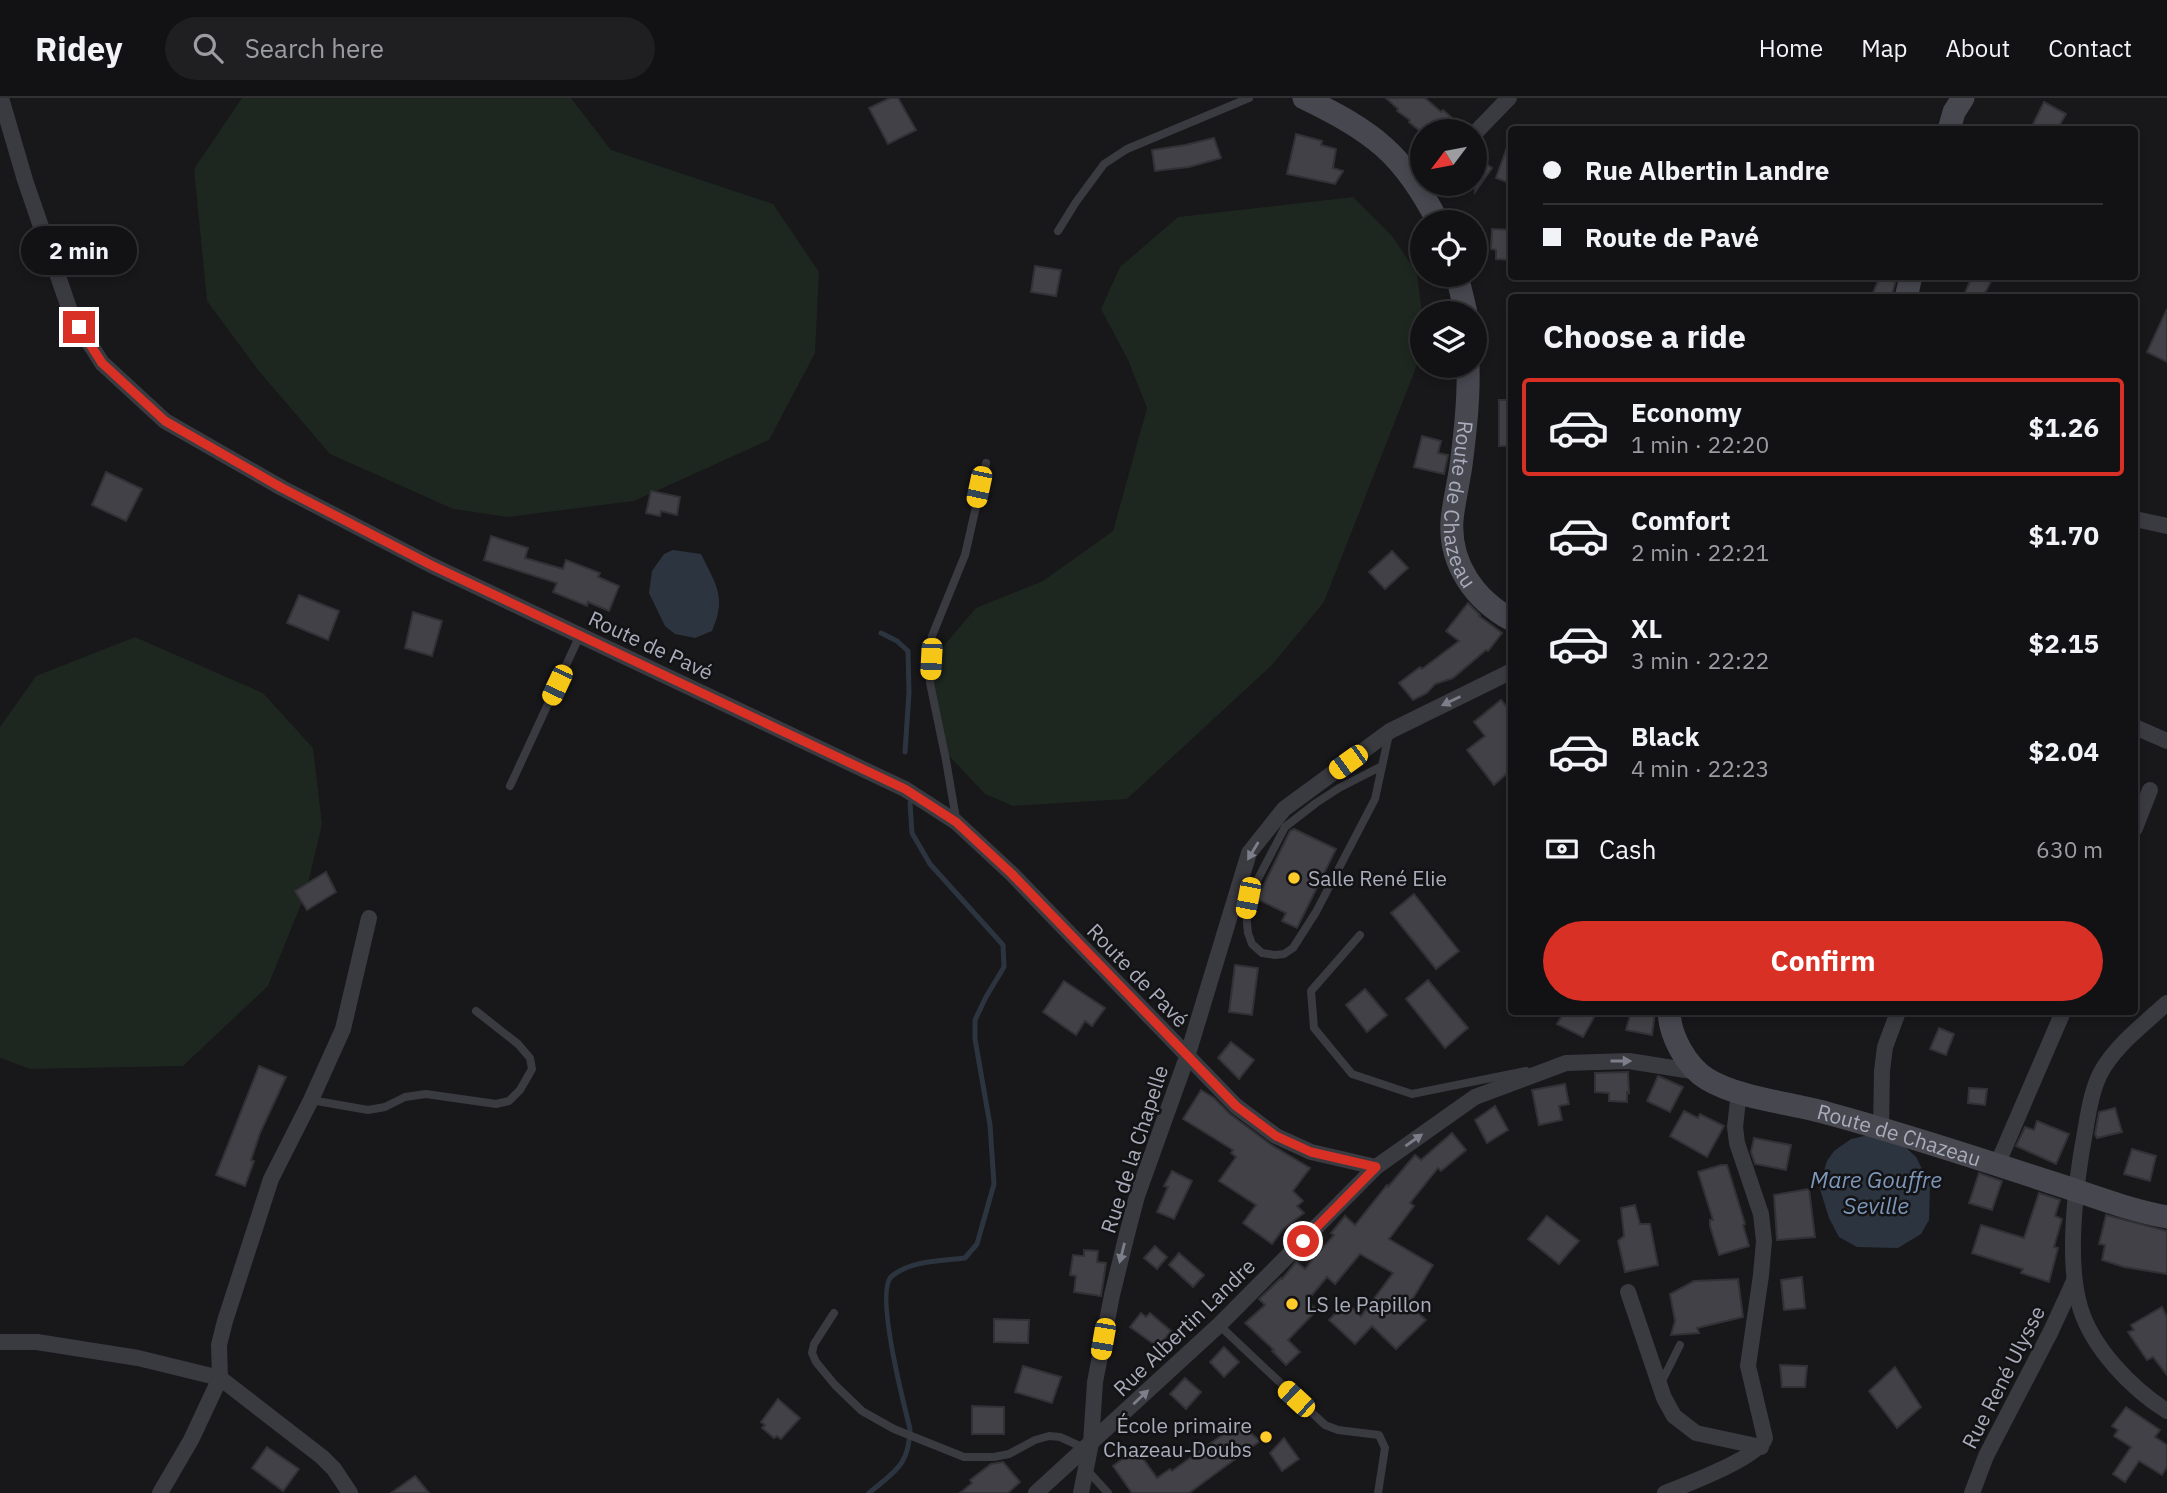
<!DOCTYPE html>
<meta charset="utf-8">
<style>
body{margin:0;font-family:"IBM Plex Sans",sans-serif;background:#1f1f22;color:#f1f3f6;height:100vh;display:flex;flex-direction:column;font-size:26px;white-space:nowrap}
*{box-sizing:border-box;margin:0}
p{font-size:23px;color:#9c9da0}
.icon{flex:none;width:38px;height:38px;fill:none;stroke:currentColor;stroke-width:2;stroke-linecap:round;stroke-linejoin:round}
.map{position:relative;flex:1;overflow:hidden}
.side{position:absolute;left:1508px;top:196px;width:630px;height:721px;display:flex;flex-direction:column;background:#121114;border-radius:7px;box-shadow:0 4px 10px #0003,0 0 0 2px #313134}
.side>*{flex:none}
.guide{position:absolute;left:1508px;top:28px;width:630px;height:154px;border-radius:7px;box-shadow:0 4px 10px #0003,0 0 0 2px #313134;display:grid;align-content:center;height:154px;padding:0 35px;background:#121114}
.needle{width:46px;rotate:238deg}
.controls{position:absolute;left:1410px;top:21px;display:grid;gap:14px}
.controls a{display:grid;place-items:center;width:77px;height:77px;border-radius:50%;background:#121114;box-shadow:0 4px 10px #0003,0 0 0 2px #313134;font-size:35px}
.end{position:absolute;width:32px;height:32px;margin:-16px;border:9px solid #d93025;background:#fff;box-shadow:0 0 0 4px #fff}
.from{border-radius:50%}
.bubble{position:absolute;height:49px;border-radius:24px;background:#121114;box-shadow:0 4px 10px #0003,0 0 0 2px #313134;font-size:23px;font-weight:800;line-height:49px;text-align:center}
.car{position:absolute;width:21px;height:42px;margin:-21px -10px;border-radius:9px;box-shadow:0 0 5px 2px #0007;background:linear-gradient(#f5c518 24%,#345 0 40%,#f5c518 0 76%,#345 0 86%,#f5c518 0)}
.guide b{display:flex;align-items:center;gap:24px;height:66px;font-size:26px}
.guide b+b{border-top:2px solid #313134}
.guide i{width:18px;height:18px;background:#f1f3f6}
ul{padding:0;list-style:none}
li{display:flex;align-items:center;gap:21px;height:98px;margin:0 14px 10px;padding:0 21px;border:4px solid transparent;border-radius:7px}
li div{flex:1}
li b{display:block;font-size:26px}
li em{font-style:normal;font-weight:800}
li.current{border-color:#d93025}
li>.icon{width:63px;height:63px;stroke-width:1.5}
h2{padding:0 35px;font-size:32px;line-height:84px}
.pay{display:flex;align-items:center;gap:18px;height:77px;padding:0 35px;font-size:26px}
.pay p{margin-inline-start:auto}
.button{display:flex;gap:14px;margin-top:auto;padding:14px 35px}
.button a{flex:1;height:80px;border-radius:42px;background:#d93025;color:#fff;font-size:28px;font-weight:800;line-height:80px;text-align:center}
header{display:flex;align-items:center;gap:42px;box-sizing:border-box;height:98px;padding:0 35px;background:#121114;border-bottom:2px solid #313134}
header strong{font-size:33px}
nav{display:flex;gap:38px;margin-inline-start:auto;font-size:24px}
.search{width:490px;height:63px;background:#1f1f22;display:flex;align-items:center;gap:18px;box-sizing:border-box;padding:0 24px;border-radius:38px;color:#9c9da0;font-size:26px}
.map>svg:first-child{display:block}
.green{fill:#1d261f}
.water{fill:#2c353f}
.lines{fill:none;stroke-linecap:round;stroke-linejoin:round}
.stream{stroke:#2c353f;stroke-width:5}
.building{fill:#424147;stroke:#323136;stroke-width:2}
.lane{stroke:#3a3a41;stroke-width:8}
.street{stroke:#3a3a41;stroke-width:16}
.secondary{stroke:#46474f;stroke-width:23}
.oneway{fill:#7c7e8a}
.route{stroke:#d93025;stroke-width:9}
.poi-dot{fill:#ffcb2a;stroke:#131215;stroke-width:2.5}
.labels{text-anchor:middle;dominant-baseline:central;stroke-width:5;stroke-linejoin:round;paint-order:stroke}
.street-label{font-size:21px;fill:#a8acbb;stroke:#131215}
.poi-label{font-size:21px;fill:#a8acbb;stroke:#131215;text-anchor:start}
.water-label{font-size:23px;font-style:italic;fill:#7c97b9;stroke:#131215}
</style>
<header>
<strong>Ridey</strong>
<div class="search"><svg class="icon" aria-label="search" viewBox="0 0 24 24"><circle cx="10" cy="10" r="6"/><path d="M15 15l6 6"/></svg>Search here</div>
<nav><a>Home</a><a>Map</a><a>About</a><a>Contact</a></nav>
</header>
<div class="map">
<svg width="2167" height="1395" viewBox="0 0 2167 1395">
<rect width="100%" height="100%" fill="#18171a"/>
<g class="green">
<polygon points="242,0 571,0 611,52 773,106 819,174 815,255 769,342 634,403 508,419 453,411 330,356 258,272 207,203 194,71"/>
<polygon points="1353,99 1392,138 1417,175 1423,222 1423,252 1324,504 1272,567 1127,701 1013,708 985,696 939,647 931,600 935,558 976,510 1043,483 1113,433 1147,310 1128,262 1101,211 1120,169 1178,119"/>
<polygon points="135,539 263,595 313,650 322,726 306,794 268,888 183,968 30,971 0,960 0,629 36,578"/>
</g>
<g class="water">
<path d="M673,452L701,456C716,487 727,499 712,533L695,540L675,536L665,528L649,495L652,473L664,456Z"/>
<polygon points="1869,1037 1902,1046 1916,1059 1930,1087 1929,1122 1921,1136 1898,1150 1857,1149 1839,1139 1829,1120 1819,1088 1827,1063 1834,1053 1851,1041"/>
</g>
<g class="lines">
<g class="stream">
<polyline points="881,535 897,543 908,553 909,595 905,654"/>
<path d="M869,1395C895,1373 909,1368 910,1331C904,1307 874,1192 892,1178C912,1162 940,1163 965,1160L977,1146L994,1086L990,1027L975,941V922L986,899L1004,869L1003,847L930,766L912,735L910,705"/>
</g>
</g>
<g class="building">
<polygon points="890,0 898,0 916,32 888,46 869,10"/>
<polygon points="1386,0 1425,0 1441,14 1443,12 1452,20 1452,25 1446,33 1420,33 1409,24 1410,22 1397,13 1398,11"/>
<polygon points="2044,4 2066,16 2057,32 2043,32 2032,28"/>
<polygon points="1296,36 1322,43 1321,47 1336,51 1333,70 1343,73 1335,86 1287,76"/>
<polygon points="1214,40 1221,60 1189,69 1155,73 1152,52 1185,47"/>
<polygon points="1510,41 1512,41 1512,86 1496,80"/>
<polygon points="1475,58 1492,70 1475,94"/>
<polygon points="1492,131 1512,132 1512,162 1496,161 1496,152 1491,151"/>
<polygon points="1035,168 1061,172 1056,198 1031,194"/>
<polygon points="1880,178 1897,178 1891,200 1871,200"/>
<polygon points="1972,178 1994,178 1982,200 1963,200"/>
<polygon points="2167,211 2167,264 2147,254"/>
<rect x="1499" y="302" width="13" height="46"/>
<polygon points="1422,338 1441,343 1438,355 1448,357 1444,376 1414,369"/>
<polygon points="106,374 142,391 126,423 92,407"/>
<polygon points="651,393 680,399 677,417 661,413 660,418 646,415"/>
<polygon points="491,438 528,450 525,460 563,471 566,462 600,475 598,479 619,488 609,513 588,504 587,508 553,494 557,485 484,462"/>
<polygon points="1392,453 1408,470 1385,491 1369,474"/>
<polygon points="299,497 339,513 328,542 287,525"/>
<polygon points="1468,505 1480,517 1479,518 1502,535 1488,553 1486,552 1453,580 1435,586 1427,595 1413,602 1399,585 1420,569 1422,571 1459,543 1446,533"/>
<polygon points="413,514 442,523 432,558 405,550"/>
<polygon points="1501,602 1512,615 1512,671 1494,687 1467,652 1485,638 1474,624"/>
<polygon points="1294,731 1336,751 1297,830 1282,823 1286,815 1257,801 1290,733"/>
<polygon points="326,774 336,794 307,812 295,793"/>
<polygon points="1414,796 1459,853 1436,871 1391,815"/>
<polygon points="1235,867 1258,870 1252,917 1229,914"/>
<polygon points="1428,882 1468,930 1445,950 1406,901"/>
<polygon points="1064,883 1105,910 1092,928 1085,923 1076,937 1043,914"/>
<polygon points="1365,891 1387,917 1367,934 1346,907"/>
<polygon points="1564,914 1597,914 1583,939 1557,926"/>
<polygon points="1631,914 1655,914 1652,937 1626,932"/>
<polygon points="1939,930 1954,936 1946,957 1930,951"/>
<polygon points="1231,944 1254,962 1239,981 1218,960"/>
<polygon points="259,968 286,979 260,1035 251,1062 254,1063 245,1088 216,1077"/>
<polygon points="1628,974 1629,995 1627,994 1627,1004 1609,1003 1609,995 1595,994 1595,975"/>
<polygon points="1658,978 1683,989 1670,1014 1647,1003"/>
<polygon points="1565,986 1569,1006 1559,1008 1562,1022 1539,1027 1532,992"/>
<polygon points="1969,990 1987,991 1985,1007 1968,1005"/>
<polygon points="1201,992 1214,1000 1230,1016 1270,1046 1310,1070 1293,1093 1303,1103 1297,1108 1304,1115 1283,1131 1272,1146 1243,1125 1256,1107 1219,1083 1236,1059 1231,1055 1233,1052 1183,1021"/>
<polygon points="1495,1008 1508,1032 1487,1045 1475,1022"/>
<polygon points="2115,1010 2122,1034 2097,1040 2095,1036 2099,1014"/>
<polygon points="1684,1013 1698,1020 1700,1016 1724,1028 1707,1059 1670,1038"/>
<polygon points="2037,1023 2069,1036 2056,1066 2016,1048 2025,1029 2034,1032"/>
<polygon points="1452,1035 1466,1052 1441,1073 1438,1070 1410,1105 1414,1108 1389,1141 1433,1167 1409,1207 1426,1222 1396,1251 1372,1228 1355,1246 1329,1222 1346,1204 1361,1218 1393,1175 1360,1156 1335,1186 1327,1179 1307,1203 1317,1212 1288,1242 1300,1254 1286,1267 1272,1253 1274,1252 1245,1225 1265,1207 1259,1201 1281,1180 1282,1181 1296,1164 1305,1171 1334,1137 1331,1135 1345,1118 1355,1127 1387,1087 1388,1089 1415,1057 1421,1062"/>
<polygon points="1754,1040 1791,1047 1786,1072 1755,1066 1751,1054"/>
<polygon points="2132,1051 2156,1058 2150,1083 2124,1076"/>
<polygon points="1721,1067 1727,1067 1745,1126 1743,1127 1749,1148 1719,1157 1710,1128 1710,1122 1713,1122 1698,1074"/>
<polygon points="1172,1073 1192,1083 1174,1121 1157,1114 1168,1089 1164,1088"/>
<polygon points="1979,1075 2002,1083 1992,1112 1969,1105"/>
<polygon points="1809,1091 1815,1139 1777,1142 1774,1097"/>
<polygon points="2039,1095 2060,1102 2055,1118 2062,1121 2054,1149 2058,1150 2049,1184 2021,1175 2023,1171 1972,1155 1981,1127 2024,1140"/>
<polygon points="1635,1107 1640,1126 1650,1126 1658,1167 1625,1174 1618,1143 1624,1138 1621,1110"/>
<polygon points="2106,1117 2167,1133 2167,1176 2124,1169 2102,1162 2105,1147 2099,1146"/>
<polygon points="1547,1118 1579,1143 1559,1166 1528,1141"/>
<polygon points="1155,1148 1167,1159 1157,1171 1144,1160"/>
<polygon points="1084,1152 1098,1153 1097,1164 1106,1165 1101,1198 1074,1194 1076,1178 1070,1177 1073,1157 1084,1158"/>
<polygon points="1179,1155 1204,1177 1193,1189 1169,1167"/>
<polygon points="1802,1179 1805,1210 1784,1212 1781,1182"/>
<polygon points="1738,1181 1743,1219 1697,1230 1699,1235 1671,1237 1675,1223 1670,1196 1694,1183"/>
<polygon points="2162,1209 2167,1219 2167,1277 2153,1259 2147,1262 2128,1234 2134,1232 2131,1227"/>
<polygon points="1141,1215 1146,1219 1150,1215 1171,1233 1158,1249 1130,1229"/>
<polygon points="994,1221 1029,1222 1028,1245 994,1244"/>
<polygon points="1224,1249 1239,1264 1224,1279 1210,1264"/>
<polygon points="1780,1267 1807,1268 1805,1289 1782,1289"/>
<polygon points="1023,1268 1061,1279 1052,1305 1015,1294"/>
<polygon points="1895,1269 1921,1309 1897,1330 1869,1293"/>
<polygon points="1185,1280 1201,1294 1186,1311 1170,1296"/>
<polygon points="778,1301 800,1320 781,1341 777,1338 774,1340 762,1330 765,1327 761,1324"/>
<polygon points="972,1308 1004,1309 1004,1336 972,1336"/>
<polygon points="2126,1309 2160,1332 2155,1339 2167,1347 2167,1369 2162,1377 2139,1363 2125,1384 2113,1376 2131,1349 2114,1338 2118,1332 2112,1328"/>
<polygon points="1239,1325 1260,1343 1189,1395 1132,1395 1113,1368 1136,1351 1157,1380 1170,1371 1172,1373"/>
<polygon points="1284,1340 1299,1361 1282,1373 1270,1355"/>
<polygon points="267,1349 299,1371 283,1393 252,1370"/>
<polygon points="1003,1364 1020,1384 1008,1395 960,1395 972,1385 970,1382 991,1366"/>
<polygon points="415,1378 429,1395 391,1395"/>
</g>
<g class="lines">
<g class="lane">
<polyline points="1058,133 1076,104 1104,66 1127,51 1249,0"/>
<polyline points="1382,668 1339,690 1316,705 1285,729 1248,800 1246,815 1248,835 1252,846 1262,855 1275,857 1284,856 1293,850 1316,814 1375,701 1389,636"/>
<polyline points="510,688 580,537"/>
<polyline points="956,721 946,662 930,585 932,538 965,457 986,365"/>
<polyline points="1360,837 1311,893 1314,930 1352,976 1412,996 1526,973"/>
<polyline points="311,1002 368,1012 385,1009 405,999 426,996 496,1006 509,1003 520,992 532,971 530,960 518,946 476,913"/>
<polyline points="834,1215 814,1246 812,1255 816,1264 835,1287 862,1313 894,1331 964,1359 994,1359 1009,1356 1035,1342 1049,1338 1060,1339 1084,1350"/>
<polyline points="1219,1227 1325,1327 1338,1332 1379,1337 1385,1350 1378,1395"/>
<polyline points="1660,1287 1680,1247"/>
<polyline points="1086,1371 1108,1395"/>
</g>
<g class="street">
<polyline points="1,0 25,82 71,216 102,265 165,323 282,390 431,467 905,691 956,724 1012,776 1236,1008 1276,1038 1311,1054 1376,1069"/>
<polyline points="1475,35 1509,0"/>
<polyline points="2135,421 2167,428"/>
<polyline points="2135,629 2167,643"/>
<polyline points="2135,730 2150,692"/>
<path d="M2167,905C2145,925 2120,944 2104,969C2090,990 2087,1026 2082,1051C2075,1095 2067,1165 2080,1209C2092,1250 2132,1291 2167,1313"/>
<polyline points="1881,1031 1882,973 1885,949 1898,914"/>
<polyline points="1997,1067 2063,914"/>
<polyline points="1628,1194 1664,1300 1674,1318 1696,1335 1761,1349"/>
<polyline points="0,1244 37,1244 138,1260 220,1280 322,1359 334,1371 350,1395"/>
<polyline points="160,1395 191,1342 220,1280 219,1247 225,1223 271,1081 311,1002 343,931 369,820"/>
<polyline points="1036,1395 1219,1227 1376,1069 1475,999 1566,965 1629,963 1698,974"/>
<polyline points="1081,1395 1091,1345 1095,1284 1112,1197 1127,1136 1137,1098 1187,959 1249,755 1284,711 1390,633 1512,573"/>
<path d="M1665,1395C1685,1387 1760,1359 1765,1340L1748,1268L1761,1177L1764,1143L1761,1116L1737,1045L1735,1029L1739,994"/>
<polyline points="1972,1395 1986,1358 2051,1233 2074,1183"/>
</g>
<g class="secondary">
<path d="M1304,0C1372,33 1403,55 1438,124"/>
<polyline points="1949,32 1954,14 1963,0"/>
<polyline points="1457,177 1466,215"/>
<polyline points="1906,200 1911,178"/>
<path id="s1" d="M1468,268C1469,298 1466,328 1462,359C1460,380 1454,401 1452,422C1449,466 1475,502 1512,522"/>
<path id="s2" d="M1669,914C1670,938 1686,968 1707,981C1740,1001 1793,1005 1830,1016C1904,1036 1977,1060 2050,1084C2089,1096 2127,1112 2167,1119"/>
</g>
</g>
<defs><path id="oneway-solid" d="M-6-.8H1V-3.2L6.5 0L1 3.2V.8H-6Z" transform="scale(1.75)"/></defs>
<g class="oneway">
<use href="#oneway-solid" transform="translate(1451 603) rotate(154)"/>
<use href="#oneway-solid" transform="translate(1253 753) rotate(121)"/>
<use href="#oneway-solid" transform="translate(1621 963)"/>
<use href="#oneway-solid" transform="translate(1414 1042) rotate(-35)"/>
<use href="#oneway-solid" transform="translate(1122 1155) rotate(104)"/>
<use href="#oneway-solid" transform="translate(1141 1299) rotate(-43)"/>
</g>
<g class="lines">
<polyline class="route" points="79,229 102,265 165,323 282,390 431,467 905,691 956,724 1012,776 1236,1008 1276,1038 1311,1054 1376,1069 1303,1143"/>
</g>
<g class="poi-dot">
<circle cx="1294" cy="780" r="7"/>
<circle cx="1292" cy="1206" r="7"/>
<circle cx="1266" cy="1339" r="7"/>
</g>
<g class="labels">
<g class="street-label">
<text stroke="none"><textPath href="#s1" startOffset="140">Route de Chazeau</textPath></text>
<text transform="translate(651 547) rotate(25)">Route de Pavé</text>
<text transform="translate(1138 877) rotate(46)">Route de Pavé</text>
<text stroke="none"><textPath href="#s2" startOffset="280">Route de Chazeau</textPath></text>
<text transform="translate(1134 1051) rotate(-72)">Rue de la Chapelle</text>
<text transform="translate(1184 1229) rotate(-44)">Rue Albertin Landre</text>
<text transform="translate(2003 1279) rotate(-63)">Rue René Ulysse</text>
</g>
<g class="poi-label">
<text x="1308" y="780">Salle René Elie</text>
<text x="1306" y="1206">LS le Papillon</text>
<text x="1252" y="1327" text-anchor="end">École primaire<tspan x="1252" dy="24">Chazeau-Doubs</tspan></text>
</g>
<g class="water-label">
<text x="1876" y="1081">Mare Gouffre<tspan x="1876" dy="26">Seville</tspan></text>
</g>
</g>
</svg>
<div class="controls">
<a><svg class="needle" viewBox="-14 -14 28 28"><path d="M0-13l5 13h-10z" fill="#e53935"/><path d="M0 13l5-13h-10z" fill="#9c9da0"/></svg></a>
<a><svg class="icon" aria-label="locate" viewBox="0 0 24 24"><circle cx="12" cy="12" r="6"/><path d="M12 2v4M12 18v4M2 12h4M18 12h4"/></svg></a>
<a><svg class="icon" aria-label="layers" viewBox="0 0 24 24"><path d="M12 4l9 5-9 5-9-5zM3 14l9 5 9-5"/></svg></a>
</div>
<i class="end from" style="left:1303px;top:1143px"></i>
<i class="end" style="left:79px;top:229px"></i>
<div class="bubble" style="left:21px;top:128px;width:116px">2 min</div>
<i class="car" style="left:979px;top:389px;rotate:192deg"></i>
<i class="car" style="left:931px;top:561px;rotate:183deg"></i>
<i class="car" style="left:557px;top:587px;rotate:205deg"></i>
<i class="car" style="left:1348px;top:664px;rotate:234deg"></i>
<i class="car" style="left:1248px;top:800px;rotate:191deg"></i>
<i class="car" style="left:1103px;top:1241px;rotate:190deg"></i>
<i class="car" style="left:1296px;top:1301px;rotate:313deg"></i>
<div class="guide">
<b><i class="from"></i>Rue Albertin Landre</b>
<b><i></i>Route de Pavé</b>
</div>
<section class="side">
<h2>Choose a ride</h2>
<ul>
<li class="current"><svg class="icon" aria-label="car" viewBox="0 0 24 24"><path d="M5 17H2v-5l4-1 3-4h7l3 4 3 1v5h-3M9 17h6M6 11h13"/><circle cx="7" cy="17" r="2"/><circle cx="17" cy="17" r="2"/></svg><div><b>Economy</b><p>1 min · 22:20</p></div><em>$1.26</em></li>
<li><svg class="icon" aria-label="car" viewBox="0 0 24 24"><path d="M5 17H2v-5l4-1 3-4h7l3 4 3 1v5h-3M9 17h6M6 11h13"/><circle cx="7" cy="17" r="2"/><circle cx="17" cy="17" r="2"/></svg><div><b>Comfort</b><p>2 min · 22:21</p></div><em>$1.70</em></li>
<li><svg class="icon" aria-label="car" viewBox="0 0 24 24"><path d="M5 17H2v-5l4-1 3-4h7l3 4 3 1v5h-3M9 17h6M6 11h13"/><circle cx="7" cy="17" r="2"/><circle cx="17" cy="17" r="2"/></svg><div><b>XL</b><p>3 min · 22:22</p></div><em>$2.15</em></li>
<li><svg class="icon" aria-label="car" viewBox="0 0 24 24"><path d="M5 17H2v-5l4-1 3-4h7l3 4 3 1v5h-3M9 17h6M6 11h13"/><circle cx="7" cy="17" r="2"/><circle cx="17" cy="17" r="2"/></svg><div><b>Black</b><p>4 min · 22:23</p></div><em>$2.04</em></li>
</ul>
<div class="pay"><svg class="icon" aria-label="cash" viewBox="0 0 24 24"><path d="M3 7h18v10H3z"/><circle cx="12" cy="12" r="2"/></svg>Cash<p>630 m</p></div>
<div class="button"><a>Confirm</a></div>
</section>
</div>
